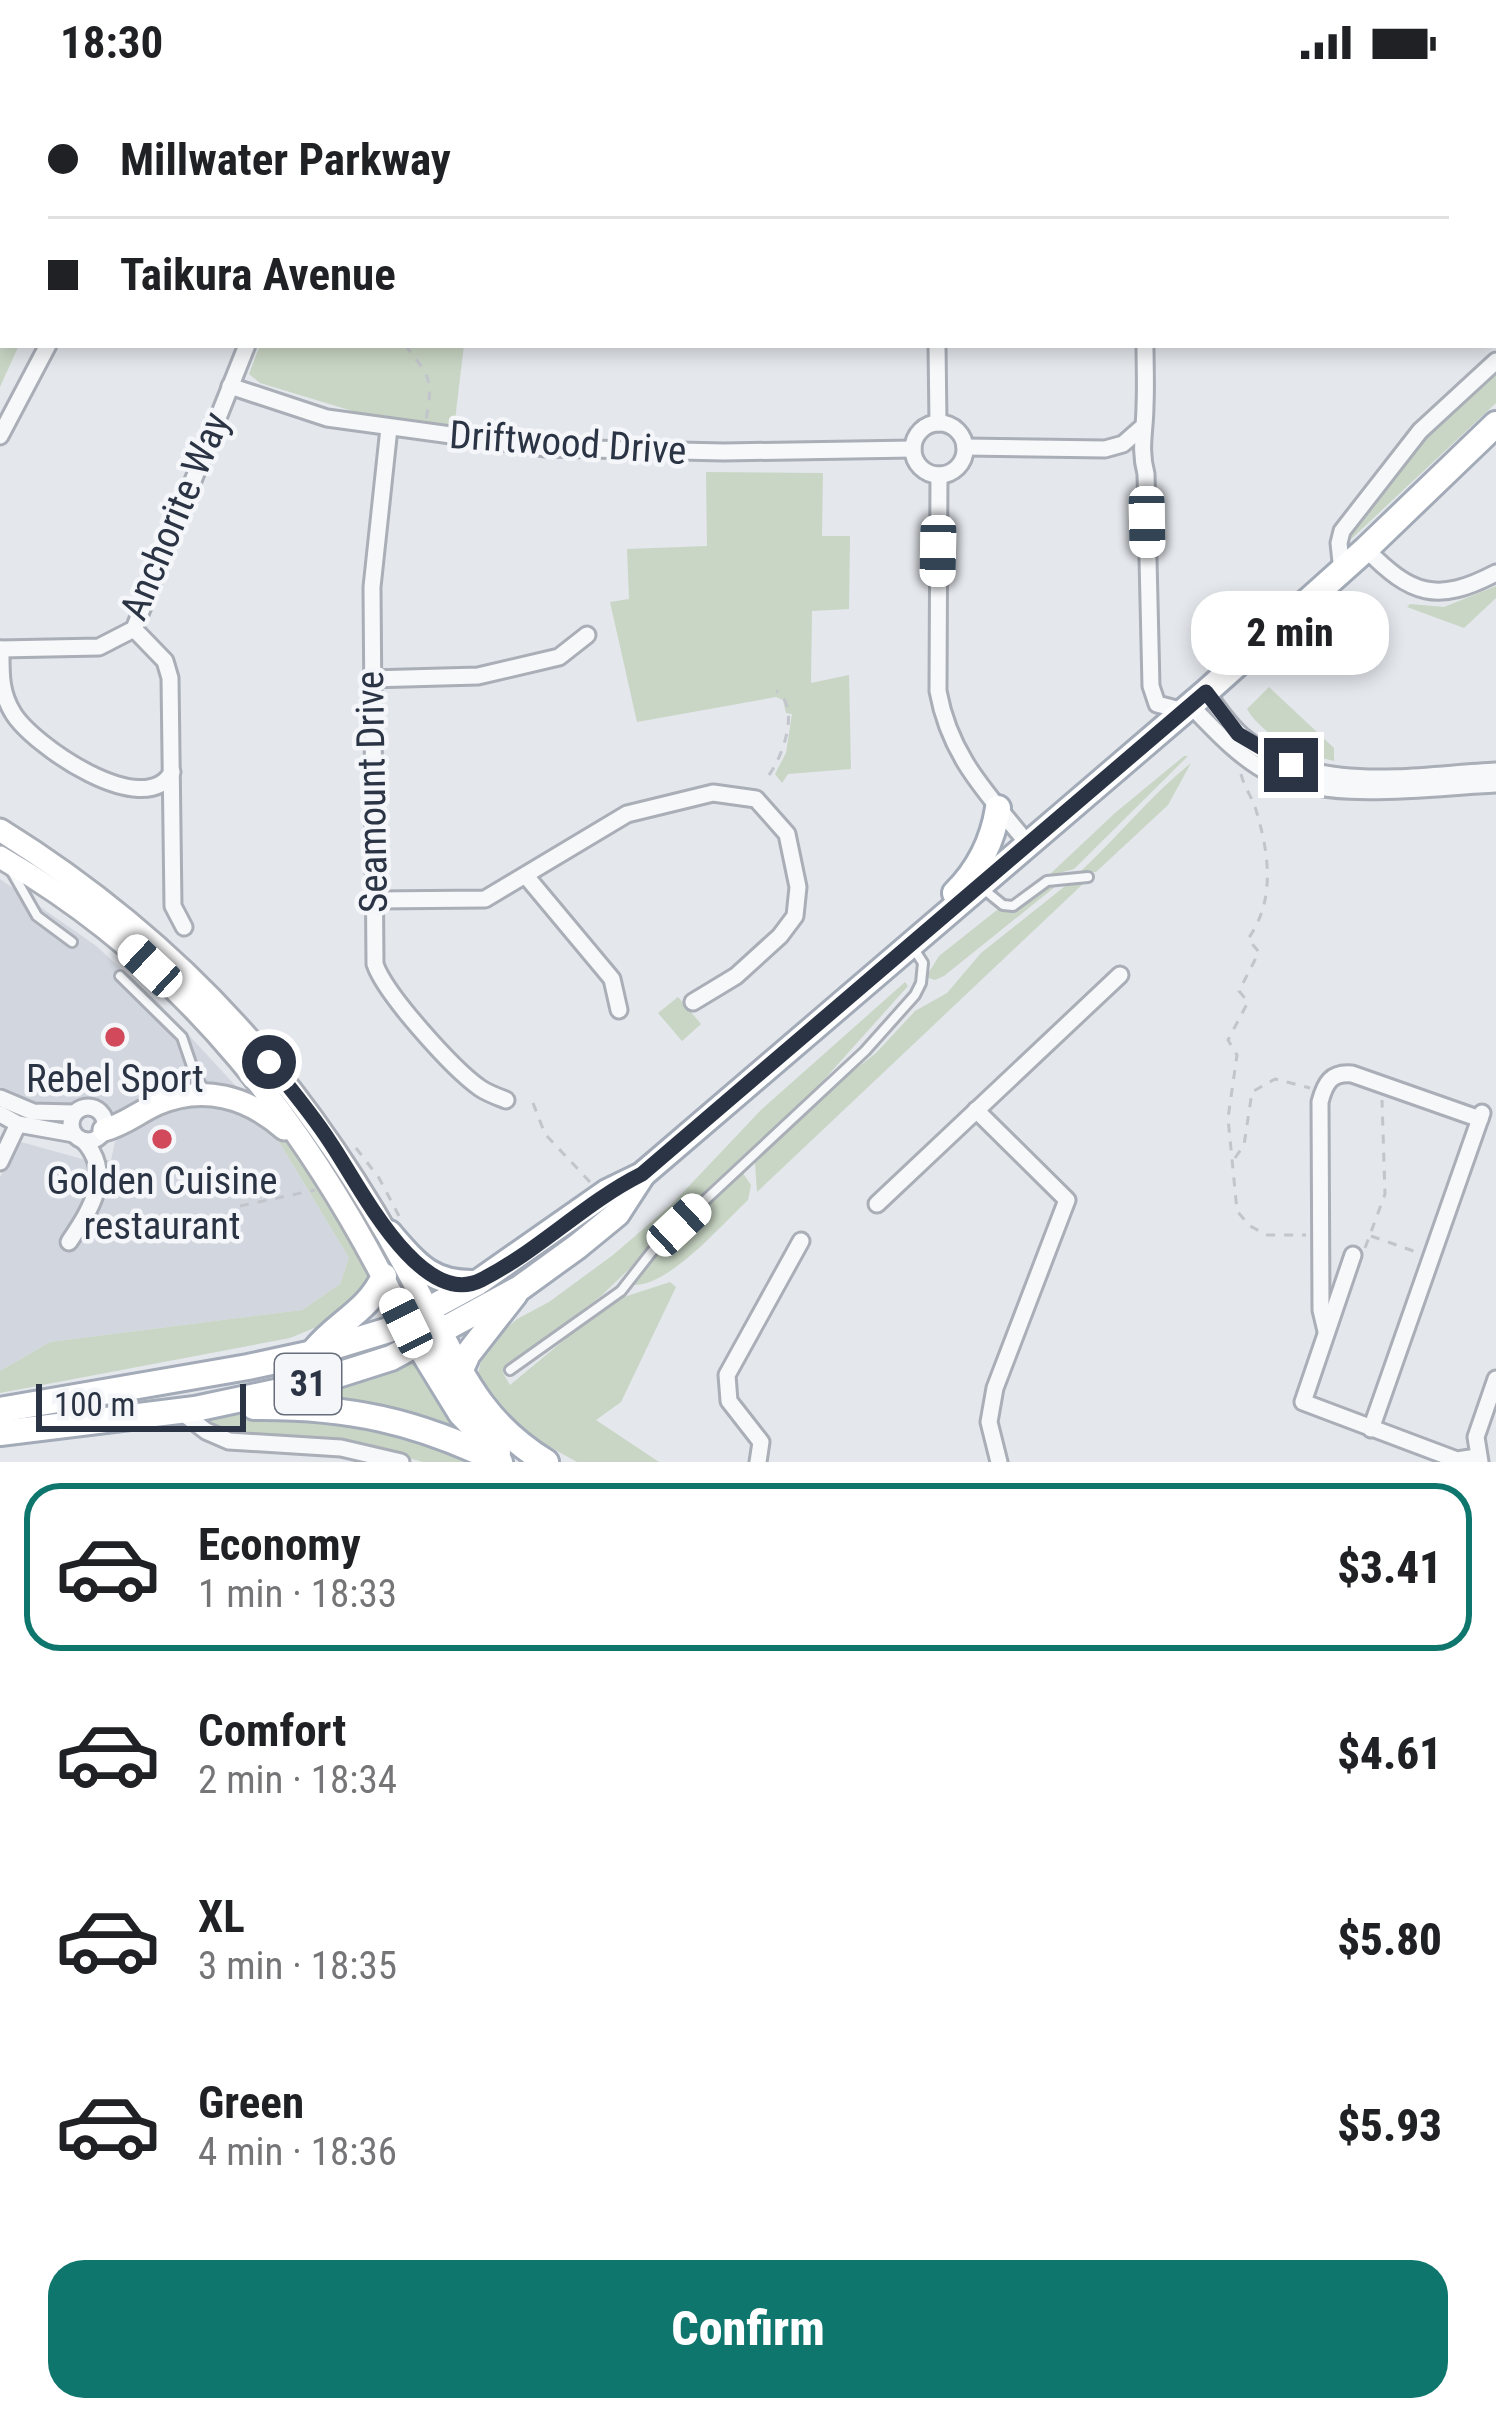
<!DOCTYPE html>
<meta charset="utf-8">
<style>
body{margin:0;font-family:"Roboto Condensed",sans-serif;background:#f6f6f6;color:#202124;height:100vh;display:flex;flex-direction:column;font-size:45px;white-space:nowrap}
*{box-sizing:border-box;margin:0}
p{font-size:39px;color:#757577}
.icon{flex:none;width:66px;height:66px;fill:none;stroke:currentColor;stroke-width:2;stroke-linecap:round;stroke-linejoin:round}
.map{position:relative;height:1378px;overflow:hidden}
.sheet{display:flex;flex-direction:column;background:#fff;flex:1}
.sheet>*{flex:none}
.banner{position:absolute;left:0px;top:0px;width:1497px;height:264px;box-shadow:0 6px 18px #0003;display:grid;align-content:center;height:264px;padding:0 48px;background:#fff}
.scale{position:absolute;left:36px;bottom:30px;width:210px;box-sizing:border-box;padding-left:12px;border:6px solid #2b3445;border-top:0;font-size:33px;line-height:42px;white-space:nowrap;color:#2b3445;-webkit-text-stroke:9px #f4f6f9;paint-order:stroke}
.end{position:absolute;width:54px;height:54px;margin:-27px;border:15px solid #2b3445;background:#fff;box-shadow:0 0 0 6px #fff}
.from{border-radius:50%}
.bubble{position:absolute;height:84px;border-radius:36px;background:#fff;box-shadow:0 6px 18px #0003;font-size:39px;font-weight:800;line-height:84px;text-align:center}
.car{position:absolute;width:36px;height:72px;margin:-36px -18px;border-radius:15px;box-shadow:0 0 9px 3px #0007;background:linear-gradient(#fff 24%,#345 0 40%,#fff 0 76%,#345 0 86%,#fff 0)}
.banner b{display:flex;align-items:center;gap:42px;height:114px;font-size:45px}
.banner b+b{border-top:3px solid #e0e0e0}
.banner i{width:30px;height:30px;background:#202124}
ul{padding:21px 0 0;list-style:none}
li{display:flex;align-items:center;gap:36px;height:168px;margin:0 24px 18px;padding:0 24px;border:6px solid transparent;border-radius:36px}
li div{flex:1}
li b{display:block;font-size:45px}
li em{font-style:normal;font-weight:800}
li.current{border-color:#0f766e}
li>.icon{width:108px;height:108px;stroke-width:1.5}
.primary-button{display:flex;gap:24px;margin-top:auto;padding:24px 48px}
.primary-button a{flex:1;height:138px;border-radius:36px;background:#0f766e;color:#fff;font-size:48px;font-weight:800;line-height:138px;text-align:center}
.status{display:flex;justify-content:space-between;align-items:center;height:84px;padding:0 60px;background:#fff;direction:ltr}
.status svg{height:33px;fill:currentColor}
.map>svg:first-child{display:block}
.built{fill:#d2d6de}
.green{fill:#c9d6c5}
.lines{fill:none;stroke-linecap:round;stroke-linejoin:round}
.lane-casing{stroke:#a9aeb7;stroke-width:14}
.street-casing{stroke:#a9aeb7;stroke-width:21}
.secondary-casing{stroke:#a9aeb7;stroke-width:27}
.primary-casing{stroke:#a3abb8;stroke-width:30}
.path{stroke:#c2c5cb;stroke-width:3;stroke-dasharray:9 9;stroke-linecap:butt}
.lane{stroke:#f7f8fa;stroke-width:8}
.street{stroke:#f7f8fa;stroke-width:15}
.secondary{stroke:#fff;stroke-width:21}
.primary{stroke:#fff;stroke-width:24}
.route{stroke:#2b3445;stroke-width:15}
.poi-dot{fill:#d1495b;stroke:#f4f6f9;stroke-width:4.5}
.labels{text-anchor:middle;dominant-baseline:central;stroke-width:9;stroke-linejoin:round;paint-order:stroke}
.shield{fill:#f4f6f9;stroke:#676e7b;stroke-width:3}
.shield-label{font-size:36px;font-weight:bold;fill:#2b3445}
.street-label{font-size:39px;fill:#2b3445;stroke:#f4f6f9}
.poi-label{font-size:39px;fill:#2b3445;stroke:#f4f6f9}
</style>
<div class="status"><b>18:30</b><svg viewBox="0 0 49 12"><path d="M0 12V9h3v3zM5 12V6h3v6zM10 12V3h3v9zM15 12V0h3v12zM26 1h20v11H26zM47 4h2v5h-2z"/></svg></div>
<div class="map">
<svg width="1496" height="1378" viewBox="0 0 1496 1378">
<rect width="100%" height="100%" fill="#e4e7ec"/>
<g class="built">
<polygon points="0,795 95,861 160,920 245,1012 195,1000 149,1012 111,1030 91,1013 77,1014 67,1021 32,1019 0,1002"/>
<polygon points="228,1021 272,1046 349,1174 340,1200 302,1226 50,1258 0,1287 0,1093 21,1058 86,1076 111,1076 115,1058 124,1048 151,1034 175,1025"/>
</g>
<g class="green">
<polygon points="0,0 139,0 3,3 3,261 19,261 0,303"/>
<polygon points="260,261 464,261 454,344 369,332 260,299 249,290"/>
<polygon points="1496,286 1496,319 1349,457 1348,448 1422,352"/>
<polygon points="706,388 823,389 822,452 850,452 849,525 812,527 811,599 849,591 851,685 788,690 782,699 775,690 786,669 792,630 786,629 783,616 776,613 637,638 610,518 629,515 627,465 707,462"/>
<polygon points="1496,502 1496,514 1464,544 1407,523 1410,520 1444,523"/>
<path d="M1269,603L1334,664V677C1303,669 1264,654 1247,625Z"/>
<polygon points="1184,672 1188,672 1074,785 1048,792 1115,729"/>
<path d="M1191,679L1168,721L1096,788H1080C1118,753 1150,712 1191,679Z"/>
<path d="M1050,797L1061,798L944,892L935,896L926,893L939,872L997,826C1020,831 1034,811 1050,797Z"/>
<polygon points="1069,799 1084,799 757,1108 755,1079 822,1011 876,969 915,927 947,909 981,869"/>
<polygon points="905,898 908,902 813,1008 601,1212 505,1283 503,1289 510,1301 599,1227 618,1215 670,1198 676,1203 621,1318 596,1336 659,1378 577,1378 519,1346 477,1294 484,1264 517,1235 549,1218 613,1171 671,1121 761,1026"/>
<polygon points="678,913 701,940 682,957 658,929"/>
<path d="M272,1046C314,1069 350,1151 372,1193L348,1230L290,1254L0,1309V1287L50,1258L302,1226L340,1200L349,1174Z"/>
<path d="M742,1088L751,1101L748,1116C721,1141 669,1203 632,1201L667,1156Z"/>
<path d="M412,1278L459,1350C404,1326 361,1318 301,1313Z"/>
<polygon points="284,1329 350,1332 487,1378 423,1378 336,1354 226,1349 199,1331"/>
</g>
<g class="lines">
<g class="lane-casing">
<g id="lane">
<polyline points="12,788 37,832 72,858"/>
<polyline points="981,803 1003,821 1013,822 1047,797 1088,793"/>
<polyline points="120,892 182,953 196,994 205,1006"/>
<polyline points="510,1286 621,1207 657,1161 865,967 915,911 921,899 923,879 914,865"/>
</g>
</g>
<g class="street-casing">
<g id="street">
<polyline points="763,0 770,3"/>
<polyline points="826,0 829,3"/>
<polyline points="1145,0 1145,3"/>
<polyline points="157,3 158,0"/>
<polyline points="446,3 447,0"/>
<polyline points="795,3 799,0"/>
<polyline points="937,261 938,339"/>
<path d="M1145,261C1145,281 1146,301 1145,321C1145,347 1139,364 1146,390L1151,602L1157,620L1184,627"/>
<polyline points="230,302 327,334 546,364 724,368 913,365"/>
<circle cx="939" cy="365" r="26"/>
<path d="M389,344L372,503L375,880C385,910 453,985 480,1004C487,1009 498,1013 506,1016"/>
<polyline points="0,352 48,261"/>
<polyline points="965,363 1105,365 1123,360 1140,345"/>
<path d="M939,391L938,607C950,673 987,709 1028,760"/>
<path d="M1366,465C1411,511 1437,520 1496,489"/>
<polyline points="1342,488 1339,459 1342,447 1420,347 1496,277"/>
<polyline points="134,545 165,577 170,594 173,822 184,843"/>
<polyline points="0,565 99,563 134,545 247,261"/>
<path d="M1,565C1,589 0,608 13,629C33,662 145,738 172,688"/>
<polyline points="370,595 478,592 559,573 587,551"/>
<path d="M1206,608C1217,623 1228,640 1242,652C1312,713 1412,691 1496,687"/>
<path d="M1191,622C1212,643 1233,667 1259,683C1319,721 1427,703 1496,700"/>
<polyline points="526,792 612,895 619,926"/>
<polyline points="375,816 485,815 627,730 713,709 756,715 787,750 798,803 795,832 780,852 736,892 693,918"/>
<polyline points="0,1014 33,1028 74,1029"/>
<circle cx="88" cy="1040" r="17"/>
<polyline points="976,1026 1067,1116 995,1304 989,1338 999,1378"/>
<polyline points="0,1030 18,1040 74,1050"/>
<polyline points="0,1078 18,1040"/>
<polyline points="877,1120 1120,891"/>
<path d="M69,1158C90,1126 115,1090 83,1056"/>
<polyline points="1353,1171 1303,1318 1457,1376 1477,1373"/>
<path d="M1326,1247L1321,1226L1320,1018C1325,999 1331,988 1352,990L1480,1035"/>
<polyline points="179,1326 206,1347 229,1357 341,1364 401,1378"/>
<polyline points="1371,1345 1482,1029"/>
<polyline points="758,1378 761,1358 729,1317 727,1291 801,1157"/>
<polyline points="1480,1378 1476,1353 1496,1295"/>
</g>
</g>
<g class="secondary-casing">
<g id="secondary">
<path d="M0,746C196,868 324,1021 428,1226"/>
<path d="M0,773C188,881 313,1047 406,1239"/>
<path d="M104,1046C124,1041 139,1028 157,1020C203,1000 248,1013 284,1045"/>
</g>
</g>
<g class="primary-casing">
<g id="primary">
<path d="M955,809C979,785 993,756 998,724"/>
<path d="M389,1149C417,1181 431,1200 475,1199"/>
<path d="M434,1237C466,1299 485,1340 546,1378"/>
<polyline points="410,1247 461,1330 498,1368"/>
<path d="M314,1267C336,1239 369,1227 384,1192"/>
<polyline points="460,1288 468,1270 515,1210"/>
<path d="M254,1323C347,1322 417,1337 500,1378"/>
<polyline points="0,1326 248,1283 313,1269 392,1245 477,1199 607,1108 642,1091 1206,608 1366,465 1496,340"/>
<polyline points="0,1349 195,1325 303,1302 391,1274 520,1204 578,1162 617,1130 641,1093"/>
</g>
</g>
<g class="path">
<polyline points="681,3 685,0"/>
<path d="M405,261C429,292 434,294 426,336"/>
<path d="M1241,690C1244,703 1252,713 1256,726C1269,769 1276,816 1248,855L1259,868L1239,907L1248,918L1228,956L1237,971L1228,1034L1237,1127L1250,1142L1267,1151H1306"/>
<path d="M769,691C783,672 801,622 776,607"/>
<polyline points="533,1019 545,1050 590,1098"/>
<polyline points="356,1064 379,1094 399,1132"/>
<polyline points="1235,1074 1244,1061 1252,1008 1275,995 1310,1004"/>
<polyline points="240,1122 315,1106"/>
<polyline points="1371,1152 1419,1169"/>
<polyline points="1365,1164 1385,1110 1382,1016"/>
</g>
<use href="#lane" class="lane"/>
<use href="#street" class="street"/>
<use href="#secondary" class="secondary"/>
<use href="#primary" class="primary"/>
</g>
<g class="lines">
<path class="route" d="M269,978C290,1004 312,1030 330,1058C357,1097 420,1227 481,1196C539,1167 584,1119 642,1090L1206,608L1238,650L1291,681"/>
</g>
<g class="poi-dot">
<circle cx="115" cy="953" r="12"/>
<circle cx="162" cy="1055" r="12"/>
</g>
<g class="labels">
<rect class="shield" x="275" y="1270" width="66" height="60" rx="9"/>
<g class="shield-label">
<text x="308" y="1300">31</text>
</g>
<g class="street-label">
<text transform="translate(568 359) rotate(4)">Driftwood Drive</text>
<text transform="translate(175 432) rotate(-67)">Anchorite Way</text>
<text transform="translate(372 708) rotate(-91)">Seamount Drive</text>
</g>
<g class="poi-label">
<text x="115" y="995">Rebel Sport</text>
<text x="162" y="1097">Golden Cuisine<tspan x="162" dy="45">restaurant</tspan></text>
</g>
</g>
</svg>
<div class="scale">100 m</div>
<i class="end from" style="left:269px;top:978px"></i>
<i class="end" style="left:1291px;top:681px"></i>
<div class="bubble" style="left:1191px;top:507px;width:198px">2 min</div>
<i class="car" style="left:1147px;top:438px;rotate:179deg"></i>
<i class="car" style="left:938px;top:467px;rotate:181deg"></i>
<i class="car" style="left:150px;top:882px;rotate:313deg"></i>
<i class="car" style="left:679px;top:1141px;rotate:47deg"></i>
<i class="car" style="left:406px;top:1239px;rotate:334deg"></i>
<div class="banner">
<b><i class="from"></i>Millwater Parkway</b>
<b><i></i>Taikura Avenue</b>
</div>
</div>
<section class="sheet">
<ul>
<li class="current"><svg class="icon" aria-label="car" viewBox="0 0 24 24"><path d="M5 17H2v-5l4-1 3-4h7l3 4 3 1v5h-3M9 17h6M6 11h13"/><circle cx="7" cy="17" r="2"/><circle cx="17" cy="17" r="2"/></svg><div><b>Economy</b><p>1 min · 18:33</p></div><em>$3.41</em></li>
<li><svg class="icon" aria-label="car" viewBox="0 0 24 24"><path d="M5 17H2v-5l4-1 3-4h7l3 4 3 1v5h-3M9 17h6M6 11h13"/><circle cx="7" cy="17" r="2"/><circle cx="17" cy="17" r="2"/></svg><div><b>Comfort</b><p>2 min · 18:34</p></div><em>$4.61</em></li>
<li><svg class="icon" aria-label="car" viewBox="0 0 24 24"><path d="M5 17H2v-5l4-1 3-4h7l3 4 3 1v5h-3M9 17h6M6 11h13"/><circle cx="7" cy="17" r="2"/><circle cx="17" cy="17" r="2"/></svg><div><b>XL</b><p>3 min · 18:35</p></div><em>$5.80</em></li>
<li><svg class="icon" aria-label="car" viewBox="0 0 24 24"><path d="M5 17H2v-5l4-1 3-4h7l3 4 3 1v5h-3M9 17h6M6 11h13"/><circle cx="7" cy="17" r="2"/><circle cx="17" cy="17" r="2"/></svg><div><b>Green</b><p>4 min · 18:36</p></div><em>$5.93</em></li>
</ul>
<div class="primary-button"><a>Confirm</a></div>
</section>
